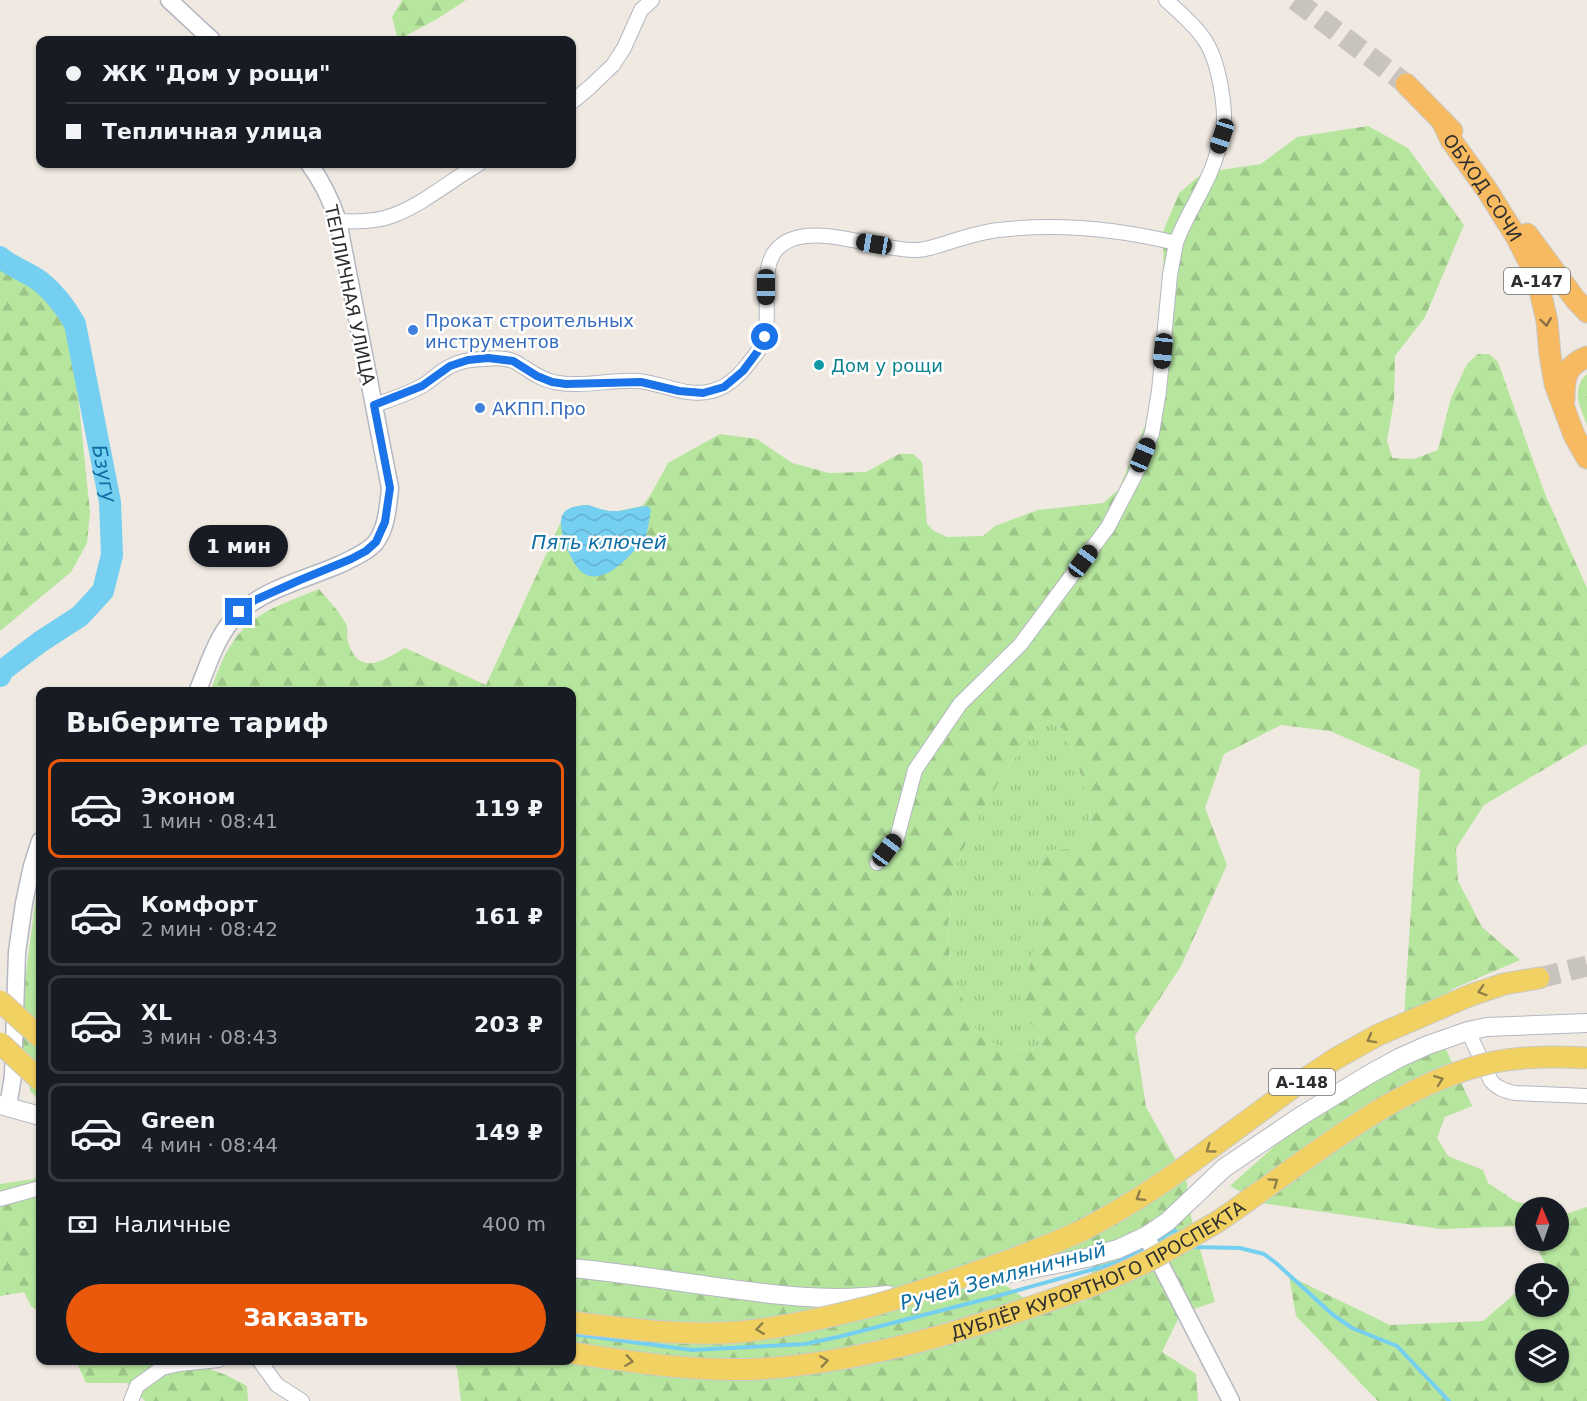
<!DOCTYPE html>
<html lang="ru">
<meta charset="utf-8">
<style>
body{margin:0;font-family:"DejaVu Sans",sans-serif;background:#242831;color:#f1f3f6;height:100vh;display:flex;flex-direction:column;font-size:22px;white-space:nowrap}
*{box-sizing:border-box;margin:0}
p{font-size:20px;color:#9ea1a6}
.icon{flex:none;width:33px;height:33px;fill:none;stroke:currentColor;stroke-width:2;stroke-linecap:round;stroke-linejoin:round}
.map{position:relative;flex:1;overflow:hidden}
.drawer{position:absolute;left:36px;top:687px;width:540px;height:678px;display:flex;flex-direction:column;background:#171b24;border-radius:12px;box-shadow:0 2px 4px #0004}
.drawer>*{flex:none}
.top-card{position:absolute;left:36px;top:36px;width:540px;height:132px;border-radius:12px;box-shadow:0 2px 4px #0004;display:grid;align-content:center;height:132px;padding:0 30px;background:#171b24}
.needle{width:39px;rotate:358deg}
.buttons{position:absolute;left:1515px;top:1197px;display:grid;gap:12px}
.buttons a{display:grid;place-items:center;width:54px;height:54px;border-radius:50%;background:#171b24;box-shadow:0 2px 4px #0004;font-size:30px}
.end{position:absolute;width:27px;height:27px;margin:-14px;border:8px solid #1a73e8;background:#fff;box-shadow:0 0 0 3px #fff}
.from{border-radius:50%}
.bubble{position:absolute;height:42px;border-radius:21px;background:#171b24;box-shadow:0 2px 4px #0004;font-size:20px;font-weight:700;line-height:42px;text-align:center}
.car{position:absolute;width:18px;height:36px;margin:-18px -9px;border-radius:8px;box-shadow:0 0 4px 2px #0007;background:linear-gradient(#222 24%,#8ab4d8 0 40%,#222 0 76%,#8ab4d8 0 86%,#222 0)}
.top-card b{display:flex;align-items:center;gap:21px;height:57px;font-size:22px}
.top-card b+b{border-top:2px solid #363941}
.top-card i{width:15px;height:15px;background:#f1f3f6}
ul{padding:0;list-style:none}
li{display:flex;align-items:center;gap:18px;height:99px;margin:0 12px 9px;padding:0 18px;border:3px solid #363941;border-radius:12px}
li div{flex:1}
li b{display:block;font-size:22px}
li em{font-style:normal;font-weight:700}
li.selected{border-color:#ea580c}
li>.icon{width:54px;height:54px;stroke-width:1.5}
h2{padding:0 30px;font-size:27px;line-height:72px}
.pay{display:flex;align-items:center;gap:15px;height:66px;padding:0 30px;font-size:22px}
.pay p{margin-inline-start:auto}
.action{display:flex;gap:12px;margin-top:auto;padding:12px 30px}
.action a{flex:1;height:69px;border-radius:36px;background:#ea580c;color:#fff;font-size:24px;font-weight:700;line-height:69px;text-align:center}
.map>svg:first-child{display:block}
.grass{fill:url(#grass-tufts)}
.forest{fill:url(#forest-firs);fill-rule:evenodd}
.water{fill:url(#water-waves)}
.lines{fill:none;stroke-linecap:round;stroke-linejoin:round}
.stream{stroke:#75cff0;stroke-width:4}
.river{stroke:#75cff0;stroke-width:22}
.primary-tunnel{stroke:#c8c4bd;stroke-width:21;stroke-dasharray:21 10;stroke-linecap:butt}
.trunk-tunnel{stroke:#c8c4bd;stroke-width:21;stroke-dasharray:21 10;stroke-linecap:butt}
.minor-casing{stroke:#b4b7c1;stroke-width:16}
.tertiary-casing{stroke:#b4b7c1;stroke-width:19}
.secondary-casing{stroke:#b4b7c1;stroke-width:20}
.primary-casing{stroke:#c9c9c9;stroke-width:23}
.trunk-casing{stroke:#c9c9c9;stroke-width:23}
.minor{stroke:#fff;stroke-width:14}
.tertiary{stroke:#fff;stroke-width:16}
.secondary{stroke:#fff;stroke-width:18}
.primary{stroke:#f2d163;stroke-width:21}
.trunk{stroke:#f8ba60;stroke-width:21}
.primary-bridge-casing{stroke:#c9c9c9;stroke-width:23;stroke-linecap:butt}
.primary-bridge{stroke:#f2d163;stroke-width:21}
.oneway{stroke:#896d44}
.oneway2{stroke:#908048}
.route{stroke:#1a73e8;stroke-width:8}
.shop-dot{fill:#3f7fe0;stroke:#fff;stroke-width:2}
.culture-dot{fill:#0f9aa8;stroke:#fff;stroke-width:2}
.labels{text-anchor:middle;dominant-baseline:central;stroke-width:5;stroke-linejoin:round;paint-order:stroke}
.shield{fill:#fff;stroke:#6d6d6d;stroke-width:1.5}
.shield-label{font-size:16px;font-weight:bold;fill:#2e2e2e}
.street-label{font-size:18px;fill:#2e2e2e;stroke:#fff}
.shop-label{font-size:18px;fill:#366cbe;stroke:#fff;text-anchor:start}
.culture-label{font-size:18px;fill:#0d838f;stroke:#fff;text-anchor:start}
.water-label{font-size:20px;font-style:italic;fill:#0d6fa3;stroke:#fff}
</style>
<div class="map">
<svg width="1587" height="1401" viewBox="0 0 1587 1401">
<defs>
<pattern id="grass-tufts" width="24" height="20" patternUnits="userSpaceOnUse" patternTransform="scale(1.5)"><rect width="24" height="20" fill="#b6e59e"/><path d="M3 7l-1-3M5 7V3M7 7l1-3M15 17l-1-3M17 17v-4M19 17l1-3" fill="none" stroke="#9dc588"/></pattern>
<pattern id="forest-firs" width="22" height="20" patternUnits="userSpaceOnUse" patternTransform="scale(1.5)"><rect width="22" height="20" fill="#b6e59e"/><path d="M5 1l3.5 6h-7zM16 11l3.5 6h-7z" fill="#9dc588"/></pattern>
<pattern id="water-waves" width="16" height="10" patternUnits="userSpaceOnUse" patternTransform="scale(1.5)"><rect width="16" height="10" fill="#75cff0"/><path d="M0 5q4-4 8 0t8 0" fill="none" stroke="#66b2ce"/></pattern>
</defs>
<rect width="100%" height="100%" fill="#efe9e1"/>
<g class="grass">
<path d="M1587,374V425C1581,409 1570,388 1587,374Z"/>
<polygon points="1046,720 1063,729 1078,764 1089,808 1091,831 1076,848 1043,852 1032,891 1044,916 1025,982 1038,1032 1039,1045 1031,1049 1008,1050 985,1039 973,1025 950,967 948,923 957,863 979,815 1009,766 1036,727"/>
</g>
<g class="forest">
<polygon points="402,0 466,0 437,19 398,40 392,17"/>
<path d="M1368,126L1408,148L1464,225L1425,317L1395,356L1394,401L1387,440L1392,458L1414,459L1438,450L1451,398L1467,364L1478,354H1489L1498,362L1545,494L1587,588V744L1484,805L1456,848L1458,881L1482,927L1520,960L1457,987L1404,1017L1420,770L1330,731L1281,725L1224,754L1205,808L1227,865L1181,966L1135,1036L1146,1107L1186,1178L1191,1217L1215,1302L1181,1313L1162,1352L1196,1374L1198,1401H461L457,1368L454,1361L572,1360V692H210C216,676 222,659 231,645C250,612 286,603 319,589C328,600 339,611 346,624C349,629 346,636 348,642C359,678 384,660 405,648L486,685L560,524L563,514L571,508L577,506L588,505L605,511H618L642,506L650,496L668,463L720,434L757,439L792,463L829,473L866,472L899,454H913L922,462L927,524L934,531L947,537L983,536L995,526L1038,510L1103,503L1119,489L1148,418L1164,307L1163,232L1179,193L1198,177L1220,170L1261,164L1297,137ZM1046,720L1063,729L1078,764L1089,808L1091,831L1076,848L1043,852L1032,891L1044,916L1025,982L1024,1016L1038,1032L1039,1045L1031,1049L1008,1050L985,1039L973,1025L950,967L948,923L957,863L979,815L1009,766L1036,727ZM1084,1257L1093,1265L1086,1301L1043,1311L1005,1285L1004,1275Z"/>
<polygon points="0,266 69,309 90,512 87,543 71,572 0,631"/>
<polygon points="40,883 40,1103 40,1100 30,1091 29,1078 19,1037 19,985 25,980 36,897"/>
<polygon points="1445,1047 1472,1106 1445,1117 1437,1138 1448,1156 1483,1170 1488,1183 1515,1201 1537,1207 1526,1208 1525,1226 1441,1229 1262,1203 1230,1186 1334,1093"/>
<polygon points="40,1174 40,1313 31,1306 24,1292 0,1296 0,1184 34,1179"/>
<path d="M1587,1207V1401H1378L1296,1316L1289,1276L1390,1325L1483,1321L1525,1285L1526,1306H1558V1274L1540,1273L1547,1267L1533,1241L1558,1240L1559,1214L1563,1215ZM1526,1340H1558V1372H1526Z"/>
<polygon points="76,1361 196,1361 201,1366 226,1375 247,1386 248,1401 145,1401 127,1383 86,1383"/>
</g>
<path class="water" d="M588,505C598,508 607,512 618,511C628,510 638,506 648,506L651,510C649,519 648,533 644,541C641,545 637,548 634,551C623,563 601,585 583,573C572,566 555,526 563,514C568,506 579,506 588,505Z"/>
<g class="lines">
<g class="stream">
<polyline points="1154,1242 1174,1230 1181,1236"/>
<polyline points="1191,1245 1193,1247 1240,1248 1264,1254 1276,1263 1332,1314 1352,1328 1397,1346 1449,1401"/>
<polyline points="572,1334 692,1350 805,1344 838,1337 990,1298 1116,1263 1145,1247"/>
</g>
<path class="river" id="s1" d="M0,257C12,268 29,272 41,282C56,294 66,308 75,324L110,502L112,555L103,591L80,616L40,642L3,670L0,676"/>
<polyline class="primary-tunnel" points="1539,978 1587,966"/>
<polyline class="trunk-tunnel" points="1295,0 1406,84"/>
<g class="minor-casing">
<g id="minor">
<polyline points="572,102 590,87 613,65 624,48 641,10 652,0"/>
<path d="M338,221C357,222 377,222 394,215C425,203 451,180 479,164"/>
<path d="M374,405C390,400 407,394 422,386C431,381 439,372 449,367C459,361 473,359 485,359C493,358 505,358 513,361C517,362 521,366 525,368C534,374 543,380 554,382C581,388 610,379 638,381C663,383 686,398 712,391C727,387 739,376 748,364C755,355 763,347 765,336C771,313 759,268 777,249C807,217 879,252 917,250C925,250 933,247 940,245C959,239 979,232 999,230C1058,223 1118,229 1176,243C1185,217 1202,194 1212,168C1216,158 1219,147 1222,137C1228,113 1219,60 1204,39C1194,24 1179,12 1166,0"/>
<polyline points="877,863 897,838 915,770 960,704 1020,645 1108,527 1134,477 1152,433 1159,391 1170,275 1176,243"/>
<path d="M1468,1031L1491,1081C1498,1089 1506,1091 1515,1093L1587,1096"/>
<polyline points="0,1199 40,1188"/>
<polyline points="259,1360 277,1385 302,1401"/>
<polyline points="131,1401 137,1386 162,1368 179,1364 219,1360"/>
</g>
</g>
<g class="tertiary-casing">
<g id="tertiary">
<polyline points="169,0 212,40"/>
<path d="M197,692C209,664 217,632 241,611C268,588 309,578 341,564C353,558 368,552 376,542C387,527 388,506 390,488L338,221C331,200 322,181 309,164"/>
<polyline points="8,1107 13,1076 17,952 24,903 32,866 40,841"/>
<polyline points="1146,1236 1231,1401"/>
</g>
</g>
<g class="secondary-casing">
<g id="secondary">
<polyline points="0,1105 40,1116"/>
<path d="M572,1268C613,1272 654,1278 695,1284C760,1293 822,1303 888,1295"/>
<polyline points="971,1281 1086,1258 1118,1249 1146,1236 1167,1222 1224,1168 1301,1116 1368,1075 1399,1058 1428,1045 1468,1031 1487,1027 1587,1023"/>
</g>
</g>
<g class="primary-casing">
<polyline id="primary" points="1189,1164 1296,1085 1335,1059 1378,1035 1471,995 1504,984 1539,978"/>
</g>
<g class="trunk-casing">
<g id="trunk">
<polyline points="1406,84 1452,131"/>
<path id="s2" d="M1443,123L1451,140L1487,190L1517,238L1537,278L1547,321L1550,355L1555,384L1574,435L1587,458"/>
<polyline points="1527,234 1575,299 1587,312"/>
<path d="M1564,400C1564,378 1565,366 1587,357"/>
</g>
</g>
<use href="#minor" class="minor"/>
<use href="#tertiary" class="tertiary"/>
<use href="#secondary" class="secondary"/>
<use href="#primary" class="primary"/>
<use href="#trunk" class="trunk"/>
<g class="primary-bridge-casing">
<g id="primary-bridge">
<polyline points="0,1001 40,1037"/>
<polyline points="0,1043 40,1080"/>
<path d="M572,1322C627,1329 683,1336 739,1332C782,1328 825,1318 868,1307C909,1296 948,1282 988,1268C1021,1256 1054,1244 1085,1229C1121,1210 1156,1188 1189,1164"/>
<path id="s3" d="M572,1353C633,1362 694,1372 757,1369C847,1364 943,1338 1028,1308C1069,1294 1111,1280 1150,1260C1172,1248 1195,1235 1217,1222C1231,1213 1244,1203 1257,1194C1331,1142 1404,1082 1494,1062C1525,1056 1556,1056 1587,1058"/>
</g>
</g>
<use href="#primary-bridge" class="primary-bridge"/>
</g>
<defs><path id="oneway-chevron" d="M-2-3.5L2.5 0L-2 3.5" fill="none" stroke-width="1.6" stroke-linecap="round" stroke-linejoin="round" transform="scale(1.5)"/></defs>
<use class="oneway" href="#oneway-chevron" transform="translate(1546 322) rotate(82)"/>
<g class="oneway2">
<use href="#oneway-chevron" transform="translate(1482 991) rotate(162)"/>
<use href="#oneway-chevron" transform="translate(1371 1039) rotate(151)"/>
<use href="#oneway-chevron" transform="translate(1439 1080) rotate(-20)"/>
<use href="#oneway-chevron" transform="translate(1210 1149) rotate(144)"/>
<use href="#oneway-chevron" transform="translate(1274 1182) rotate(-35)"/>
<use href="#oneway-chevron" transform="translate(1140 1197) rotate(148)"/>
<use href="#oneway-chevron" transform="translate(760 1329) rotate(172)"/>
<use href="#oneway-chevron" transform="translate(629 1361) rotate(8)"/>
<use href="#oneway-chevron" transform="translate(824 1361) rotate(-8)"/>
</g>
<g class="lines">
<polyline class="route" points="239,612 255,600 300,580 351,559 366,551 376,542 385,522 390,488 374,405 422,386 450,366 468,360 488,358 513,361 537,376 552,382 566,384 641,382 679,391 703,393 724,387 743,371 761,347 765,337"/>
</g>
<g class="shop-dot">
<circle cx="413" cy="330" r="6"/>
<circle cx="480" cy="408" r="6"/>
</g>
<circle class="culture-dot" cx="819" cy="365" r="6"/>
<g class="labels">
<g class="shield">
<rect x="1504" y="268" width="66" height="26" rx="4.5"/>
<rect x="1269" y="1069" width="66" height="26" rx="4.5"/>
</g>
<g class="shield-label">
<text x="1537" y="281">А-147</text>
<text x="1302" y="1082">А-148</text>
</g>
<g class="street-label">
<text stroke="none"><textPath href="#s2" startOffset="76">ОБХОД СОЧИ</textPath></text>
<text transform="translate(350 295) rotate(78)">ТЕПЛИЧНАЯ УЛИЦА</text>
<text stroke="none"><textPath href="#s3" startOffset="544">ДУБЛЁР КУРОРТНОГО ПРОСПЕКТА</textPath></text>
</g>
<g class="shop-label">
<text x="425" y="320">Прокат строительных<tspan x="425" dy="21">инструментов</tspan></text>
<text x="492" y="408">АКПП.Про</text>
</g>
<g class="culture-label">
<text x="831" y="365">Дом у рощи</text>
</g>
<g class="water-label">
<text stroke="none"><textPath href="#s1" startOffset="255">Бзугу</textPath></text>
<text x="599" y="542">Пять ключей</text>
<text transform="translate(1003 1276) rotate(-15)">Ручей Земляничный</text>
</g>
</g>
</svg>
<div class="buttons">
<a><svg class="needle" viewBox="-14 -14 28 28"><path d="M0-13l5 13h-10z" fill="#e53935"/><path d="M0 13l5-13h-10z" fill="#9ea1a6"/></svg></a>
<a><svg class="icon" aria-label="locate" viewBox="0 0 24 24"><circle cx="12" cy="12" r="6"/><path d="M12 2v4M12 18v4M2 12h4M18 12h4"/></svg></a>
<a><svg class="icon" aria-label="layers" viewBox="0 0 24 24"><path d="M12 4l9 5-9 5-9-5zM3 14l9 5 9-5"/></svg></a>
</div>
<i class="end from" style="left:765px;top:337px"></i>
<i class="end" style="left:239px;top:612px"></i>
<div class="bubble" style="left:189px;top:525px;width:99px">1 мин</div>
<i class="car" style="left:1222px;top:136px;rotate:198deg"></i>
<i class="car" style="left:874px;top:244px;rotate:280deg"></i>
<i class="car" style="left:766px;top:287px;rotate:180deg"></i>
<i class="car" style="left:1163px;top:351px;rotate:186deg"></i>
<i class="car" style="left:1143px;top:455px;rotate:23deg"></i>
<i class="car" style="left:1083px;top:561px;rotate:37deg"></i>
<i class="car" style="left:887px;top:850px;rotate:37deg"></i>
<div class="top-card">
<b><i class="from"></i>ЖК &quot;Дом у рощи&quot;</b>
<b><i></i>Тепличная улица</b>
</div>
<section class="drawer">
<h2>Выберите тариф</h2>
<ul>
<li class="selected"><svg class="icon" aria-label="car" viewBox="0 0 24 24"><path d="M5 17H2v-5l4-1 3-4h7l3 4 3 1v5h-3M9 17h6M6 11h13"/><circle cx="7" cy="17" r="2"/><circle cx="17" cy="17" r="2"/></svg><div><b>Эконом</b><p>1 мин · 08:41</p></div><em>119 ₽</em></li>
<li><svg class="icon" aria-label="car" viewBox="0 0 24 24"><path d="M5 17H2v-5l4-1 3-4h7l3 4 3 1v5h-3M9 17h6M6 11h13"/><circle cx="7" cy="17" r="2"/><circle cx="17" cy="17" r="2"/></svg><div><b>Комфорт</b><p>2 мин · 08:42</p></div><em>161 ₽</em></li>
<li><svg class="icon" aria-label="car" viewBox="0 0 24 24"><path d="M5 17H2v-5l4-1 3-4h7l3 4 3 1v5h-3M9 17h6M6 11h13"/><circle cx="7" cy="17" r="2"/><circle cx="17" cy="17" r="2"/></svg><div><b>XL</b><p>3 мин · 08:43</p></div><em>203 ₽</em></li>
<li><svg class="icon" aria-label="car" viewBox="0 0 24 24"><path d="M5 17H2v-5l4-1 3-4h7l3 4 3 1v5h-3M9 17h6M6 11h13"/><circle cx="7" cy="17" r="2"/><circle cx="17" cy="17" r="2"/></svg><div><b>Green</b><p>4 мин · 08:44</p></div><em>149 ₽</em></li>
</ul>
<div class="pay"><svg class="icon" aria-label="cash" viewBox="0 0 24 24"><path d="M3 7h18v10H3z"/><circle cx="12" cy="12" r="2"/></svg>Наличные<p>400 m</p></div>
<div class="action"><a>Заказать</a></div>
</section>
</div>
